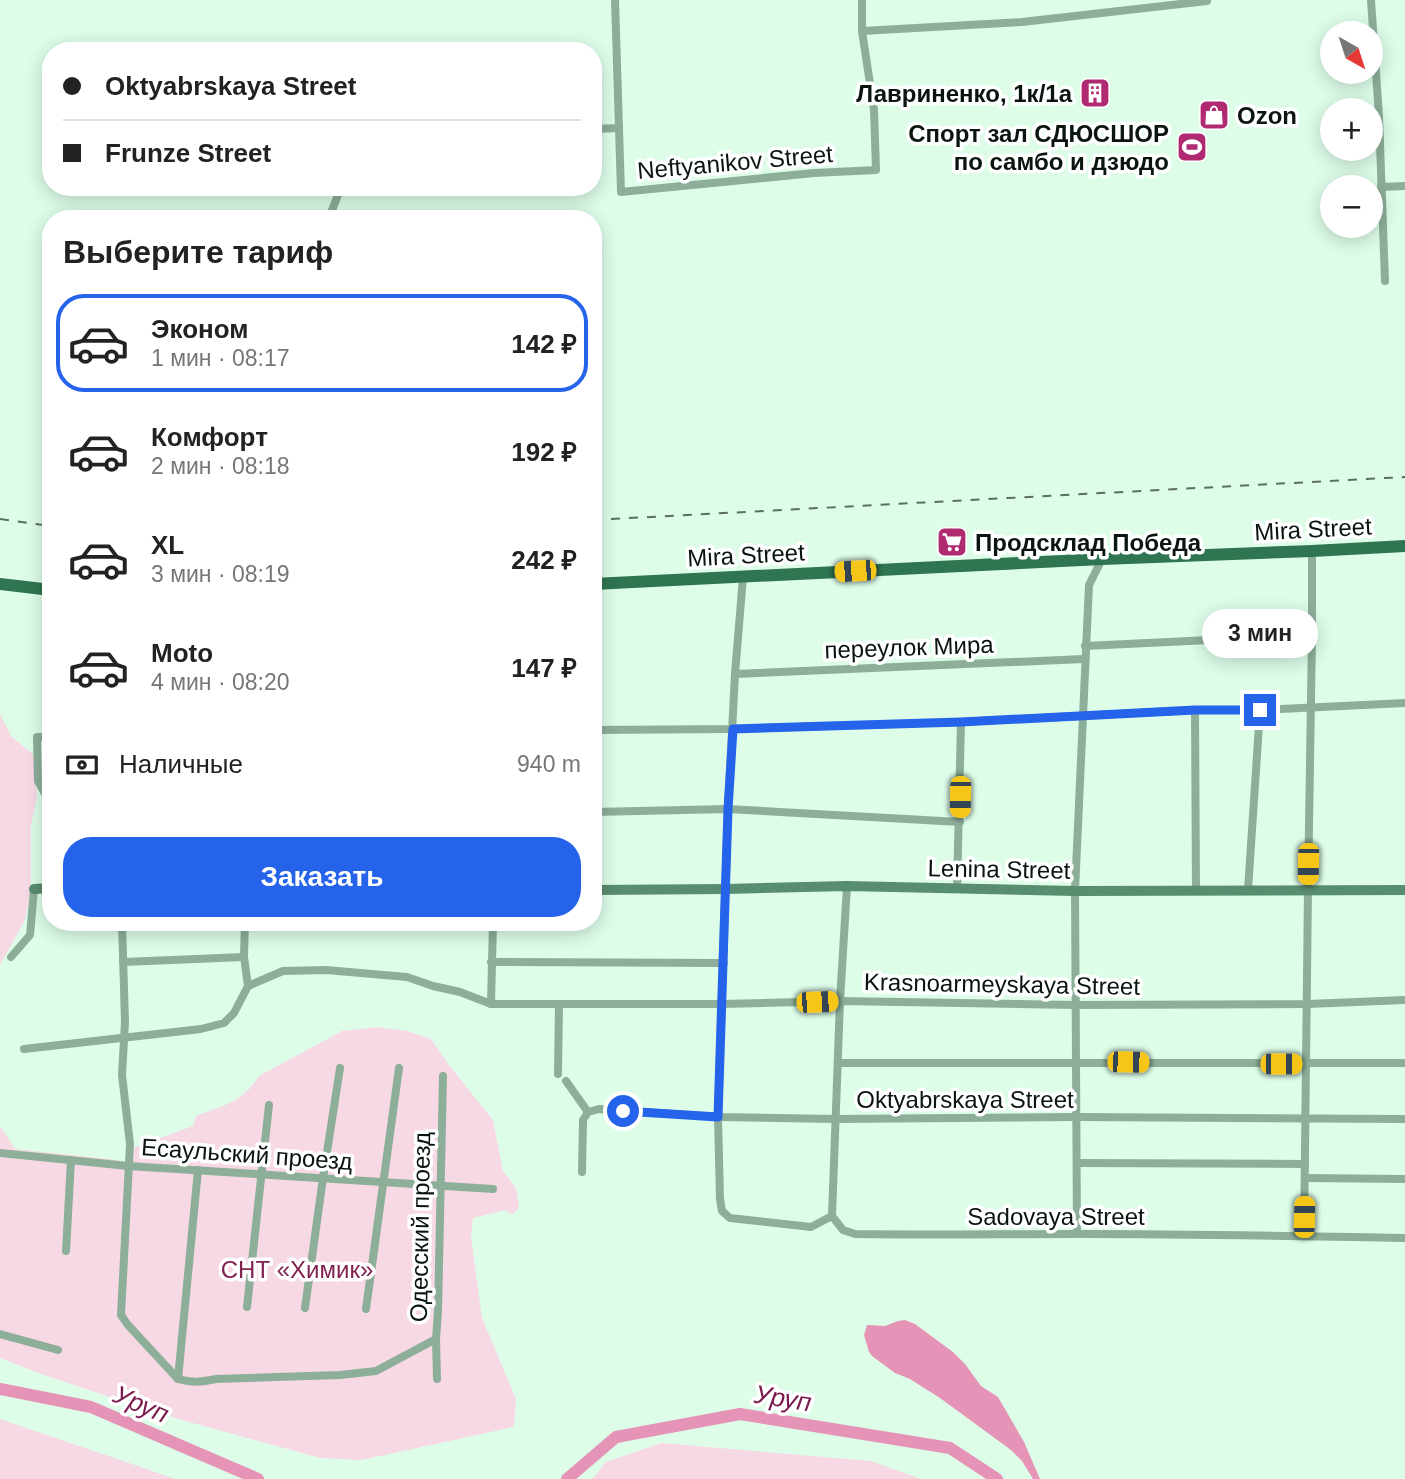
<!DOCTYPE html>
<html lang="ru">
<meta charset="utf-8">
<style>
body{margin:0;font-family:Arial,sans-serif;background:#f2f2f2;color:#222;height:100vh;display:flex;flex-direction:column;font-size:26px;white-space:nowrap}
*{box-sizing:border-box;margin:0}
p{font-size:23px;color:#767676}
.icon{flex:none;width:38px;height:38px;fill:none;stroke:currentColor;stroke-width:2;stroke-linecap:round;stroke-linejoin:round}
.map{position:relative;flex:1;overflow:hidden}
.details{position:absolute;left:42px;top:210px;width:560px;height:721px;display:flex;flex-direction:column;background:#fff;border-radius:28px;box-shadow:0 4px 18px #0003}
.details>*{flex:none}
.top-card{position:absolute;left:42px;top:42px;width:560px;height:154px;border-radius:28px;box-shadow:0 4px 18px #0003;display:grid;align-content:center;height:154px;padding:0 21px;background:#fff}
.needle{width:46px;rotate:141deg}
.controls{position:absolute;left:1320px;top:21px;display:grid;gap:14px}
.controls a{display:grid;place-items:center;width:63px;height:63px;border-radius:50%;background:#fff;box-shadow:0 4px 18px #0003;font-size:35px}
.end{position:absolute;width:32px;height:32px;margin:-16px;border:9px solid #2563eb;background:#fff;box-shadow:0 0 0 4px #fff}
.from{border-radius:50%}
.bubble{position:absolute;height:49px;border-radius:24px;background:#fff;box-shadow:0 4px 18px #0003;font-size:23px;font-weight:700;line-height:49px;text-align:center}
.car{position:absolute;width:21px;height:42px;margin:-21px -10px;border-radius:9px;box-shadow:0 0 5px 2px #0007;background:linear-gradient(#f5c518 24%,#345 0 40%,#f5c518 0 76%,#345 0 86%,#f5c518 0)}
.top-card b{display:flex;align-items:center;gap:24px;height:66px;font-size:26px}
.top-card b+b{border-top:2px solid #e0e0e0}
.top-card i{width:18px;height:18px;background:#222}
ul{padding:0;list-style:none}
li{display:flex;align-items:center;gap:21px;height:98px;margin:0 14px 10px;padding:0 7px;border:4px solid transparent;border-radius:28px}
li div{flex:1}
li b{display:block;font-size:26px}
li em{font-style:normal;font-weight:700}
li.current{border-color:#2563eb}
li>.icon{width:63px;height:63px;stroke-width:1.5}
h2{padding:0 21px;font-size:32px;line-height:84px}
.pay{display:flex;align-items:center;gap:18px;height:77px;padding:0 21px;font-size:26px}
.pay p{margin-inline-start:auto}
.primary-button{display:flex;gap:14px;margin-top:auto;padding:14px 21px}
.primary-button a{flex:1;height:80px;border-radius:28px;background:#2563eb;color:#fff;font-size:28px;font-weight:700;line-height:80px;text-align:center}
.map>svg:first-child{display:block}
.green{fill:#f7d9e5}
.water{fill:#e593b6}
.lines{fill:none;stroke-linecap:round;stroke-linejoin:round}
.river{stroke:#e593b6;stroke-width:12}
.street{stroke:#8daf9a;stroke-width:8}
.secondary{stroke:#598d6f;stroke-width:10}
.primary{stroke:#2f7551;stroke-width:12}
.rail{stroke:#5a6e62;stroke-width:2;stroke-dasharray:9 9;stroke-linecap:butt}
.route{stroke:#2563eb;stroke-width:9}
.labels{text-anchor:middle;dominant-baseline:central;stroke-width:7;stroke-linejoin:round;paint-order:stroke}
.poi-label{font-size:24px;font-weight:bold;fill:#09150e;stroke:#fff;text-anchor:end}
.street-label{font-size:24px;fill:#09150e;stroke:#fff}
.park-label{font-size:24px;fill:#812253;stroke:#fff}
.water-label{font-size:26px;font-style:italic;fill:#7a1b4e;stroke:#fff}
</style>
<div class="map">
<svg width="1405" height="1479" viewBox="0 0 1405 1479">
<rect width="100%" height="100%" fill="#ddfde9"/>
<g class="green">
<polygon points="0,714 11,736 34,755 37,796 31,826 31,890 25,920 0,965"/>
<path d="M377,1027L407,1031L431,1039L449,1065L493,1120L503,1171L516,1188L519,1208L512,1214L505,1210L473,1218L471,1237L482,1318L516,1399L514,1427L362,1460L320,1458L160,1414L41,1374L0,1358V1126L15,1149L118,1160L127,1165L133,1148L193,1126L196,1116C224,1105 242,1103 259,1076L342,1031Z"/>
<polygon points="0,1419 176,1479 0,1479"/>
<polygon points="661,1443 871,1461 921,1479 592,1479 606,1462"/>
</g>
<polygon class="water" points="905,1320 915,1324 953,1352 965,1364 981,1386 998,1397 1024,1442 1040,1479 1033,1479 1022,1461 1011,1450 940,1398 910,1379 895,1373 872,1356 869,1352 864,1335 867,1325 885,1326 898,1321"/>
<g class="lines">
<g class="river">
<polyline points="0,1389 91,1407 258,1479"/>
<polyline points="567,1479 616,1437 740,1414 950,1448 997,1479"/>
</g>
<g class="street">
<polyline points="615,0 621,192 814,173 876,170 874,110 862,31 862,0"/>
<polyline points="1371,0 1379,116 1385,281"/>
<polyline points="862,31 1022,22 1207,1"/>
<polyline points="593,129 619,128"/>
<polyline points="1381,187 1405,186"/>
<polyline points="321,219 331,213 341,187"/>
<path d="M743,577L735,674L728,809L718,1117L720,1199L722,1211L730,1218L811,1227L832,1216L843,1230L855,1234C930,1235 1004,1234 1079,1234C1188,1234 1296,1236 1405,1238"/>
<polyline points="1085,646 1312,635"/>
<polyline points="735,674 1084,659"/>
<polyline points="1195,710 1196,891"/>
<polyline points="593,730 733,729 961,722 1195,710 1260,710 1405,703"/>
<polyline points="51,737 37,737 38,781 48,799 51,799"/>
<polyline points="593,812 728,809 960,822"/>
<polyline points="957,889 961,722"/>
<polyline points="1248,890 1260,710"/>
<path d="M122,922L125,1022L122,1075L130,1144L121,1315L128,1325L178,1379C192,1383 202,1382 216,1379L340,1375L376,1371L436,1339"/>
<polyline points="245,922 244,957 248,986"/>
<polyline points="11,957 30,935 34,889"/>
<polyline points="123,962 244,957"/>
<polyline points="491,962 724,963"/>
<polyline points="491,1004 493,922"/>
<polyline points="24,1049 201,1029 224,1023 234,1013 248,986 283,971 326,970 407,977 433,986 460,992 491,1004 722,1004 840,1001 1076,1005 1308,1004 1405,1000"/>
<polyline points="838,1063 1405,1063"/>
<polyline points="558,1074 559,1004"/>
<polyline points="566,1081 588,1112"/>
<polyline points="0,1153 128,1166 493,1189"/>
<polyline points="1077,1163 1305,1164"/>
<polyline points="582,1172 583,1120 588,1112 599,1109 718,1117 836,1119 1077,1117 1405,1119"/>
<polyline points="1305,1178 1405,1179"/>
<polyline points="832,1216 840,1001 847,886"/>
<polyline points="1077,1234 1075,891 1089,585 1102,559"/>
<polyline points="1304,1236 1308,890 1312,635 1312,551"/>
<polyline points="66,1251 71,1160"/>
<polyline points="247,1307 269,1105"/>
<polyline points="305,1308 323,1178 340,1068"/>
<polyline points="366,1309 399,1068"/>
<polyline points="0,1334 58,1350"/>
<polyline points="178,1379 198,1170"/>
<polyline points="437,1379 436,1339 438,1312 443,1076"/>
</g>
<g class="secondary">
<polyline points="34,889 51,888"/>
<polyline points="593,890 725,889 847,886 1075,891 1405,890"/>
</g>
<g class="primary">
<polyline points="0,584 51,590"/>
<polyline points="593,584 1102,559 1312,551 1405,546"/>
</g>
<g class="rail">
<polyline points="0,519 51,526"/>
<polyline points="593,520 1405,477"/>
</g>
</g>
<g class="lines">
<polyline class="route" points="623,1111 718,1117 728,809 733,729 961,722 1195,710 1260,710"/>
</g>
<defs>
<g id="building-square" transform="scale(1.575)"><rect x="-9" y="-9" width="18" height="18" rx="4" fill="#af2a71" stroke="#fff"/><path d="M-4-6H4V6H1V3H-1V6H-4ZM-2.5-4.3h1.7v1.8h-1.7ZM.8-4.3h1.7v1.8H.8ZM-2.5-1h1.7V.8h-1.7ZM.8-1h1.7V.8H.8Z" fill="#fff"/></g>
<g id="shop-square" transform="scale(1.575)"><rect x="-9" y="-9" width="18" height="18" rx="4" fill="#af2a71" stroke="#fff"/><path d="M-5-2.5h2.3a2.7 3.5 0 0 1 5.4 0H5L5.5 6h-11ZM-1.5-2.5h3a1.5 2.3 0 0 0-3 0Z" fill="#fff"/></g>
<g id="stadium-square" transform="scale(1.575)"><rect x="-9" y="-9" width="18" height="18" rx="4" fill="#af2a71" stroke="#fff"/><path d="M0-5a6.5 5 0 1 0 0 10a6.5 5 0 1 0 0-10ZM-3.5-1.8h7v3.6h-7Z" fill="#fff"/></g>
<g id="supermarket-square" transform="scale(1.575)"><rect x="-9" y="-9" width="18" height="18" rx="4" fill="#af2a71" stroke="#fff"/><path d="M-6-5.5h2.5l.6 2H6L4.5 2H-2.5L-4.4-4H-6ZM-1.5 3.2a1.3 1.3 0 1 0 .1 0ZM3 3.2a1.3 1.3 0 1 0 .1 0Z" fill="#fff"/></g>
</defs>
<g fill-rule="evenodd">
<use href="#building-square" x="1095" y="93"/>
<use href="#shop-square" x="1214" y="115"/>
<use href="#stadium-square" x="1192" y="147"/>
<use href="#supermarket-square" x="952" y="542"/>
</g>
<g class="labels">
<g class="poi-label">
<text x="1072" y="93">Лавриненко, 1к/1а</text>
<text x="1237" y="115" text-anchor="start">Ozon</text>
<text x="1169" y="133">Спорт зал СДЮСШОР<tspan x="1169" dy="28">по самбо и дзюдо</tspan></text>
<text x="975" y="542" text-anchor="start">Продсклад Победа</text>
</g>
<g class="street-label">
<text transform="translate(735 162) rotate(-5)">Neftyanikov Street</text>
<text transform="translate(1313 529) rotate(-3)">Mira Street</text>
<text transform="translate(746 555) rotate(-3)">Mira Street</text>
<text transform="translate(909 647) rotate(-2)">переулок Мира</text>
<text transform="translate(999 869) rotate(1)">Lenina Street</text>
<text transform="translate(1002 984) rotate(1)">Krasnoarmeyskaya Street</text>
<text x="965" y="1099">Oktyabrskaya Street</text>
<text transform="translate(247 1154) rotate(4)">Есаульский проезд</text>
<text x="1056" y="1216">Sadovaya Street</text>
<text transform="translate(420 1227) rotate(-89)">Одесский проезд</text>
</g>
<g class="park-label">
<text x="297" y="1269">СНТ «Химик»</text>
</g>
<g class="water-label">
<text transform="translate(783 1398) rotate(9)">Уруп</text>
<text transform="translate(141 1404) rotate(23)">Уруп</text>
</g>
</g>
</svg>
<div class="controls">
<a><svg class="needle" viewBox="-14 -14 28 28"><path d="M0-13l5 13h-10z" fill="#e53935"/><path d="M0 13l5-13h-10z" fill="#767676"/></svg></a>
<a>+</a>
<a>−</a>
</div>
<i class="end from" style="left:623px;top:1111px"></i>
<i class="end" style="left:1260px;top:710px"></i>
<div class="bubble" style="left:1202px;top:609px;width:116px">3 мин</div>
<i class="car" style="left:855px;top:571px;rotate:267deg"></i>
<i class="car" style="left:960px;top:797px;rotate:181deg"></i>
<i class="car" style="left:1308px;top:864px;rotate:181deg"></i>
<i class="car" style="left:817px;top:1002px;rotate:88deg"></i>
<i class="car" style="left:1128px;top:1062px;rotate:91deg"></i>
<i class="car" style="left:1281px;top:1064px;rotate:90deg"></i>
<i class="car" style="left:1304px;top:1217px;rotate:1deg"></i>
<div class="top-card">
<b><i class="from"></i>Oktyabrskaya Street</b>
<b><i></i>Frunze Street</b>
</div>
<section class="details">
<h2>Выберите тариф</h2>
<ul>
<li class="current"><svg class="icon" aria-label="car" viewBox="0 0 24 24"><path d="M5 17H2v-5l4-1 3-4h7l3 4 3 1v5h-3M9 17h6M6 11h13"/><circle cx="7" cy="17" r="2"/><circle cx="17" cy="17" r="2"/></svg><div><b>Эконом</b><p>1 мин · 08:17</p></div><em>142 ₽</em></li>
<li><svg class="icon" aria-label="car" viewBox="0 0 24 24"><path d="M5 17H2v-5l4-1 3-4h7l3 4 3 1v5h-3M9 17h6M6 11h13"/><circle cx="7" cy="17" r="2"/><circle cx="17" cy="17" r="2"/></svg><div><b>Комфорт</b><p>2 мин · 08:18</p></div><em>192 ₽</em></li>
<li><svg class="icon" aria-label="car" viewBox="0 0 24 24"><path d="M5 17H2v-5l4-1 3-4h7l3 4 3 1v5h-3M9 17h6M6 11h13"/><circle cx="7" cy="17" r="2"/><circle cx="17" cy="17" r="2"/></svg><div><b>XL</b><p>3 мин · 08:19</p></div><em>242 ₽</em></li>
<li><svg class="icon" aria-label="car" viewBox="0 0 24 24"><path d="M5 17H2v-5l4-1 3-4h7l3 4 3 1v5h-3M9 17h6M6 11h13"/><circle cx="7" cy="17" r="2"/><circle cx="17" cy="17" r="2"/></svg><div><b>Moto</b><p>4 мин · 08:20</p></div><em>147 ₽</em></li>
</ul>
<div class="pay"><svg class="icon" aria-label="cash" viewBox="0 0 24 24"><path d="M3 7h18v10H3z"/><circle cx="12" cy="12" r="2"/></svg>Наличные<p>940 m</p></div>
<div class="primary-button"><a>Заказать</a></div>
</section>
</div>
